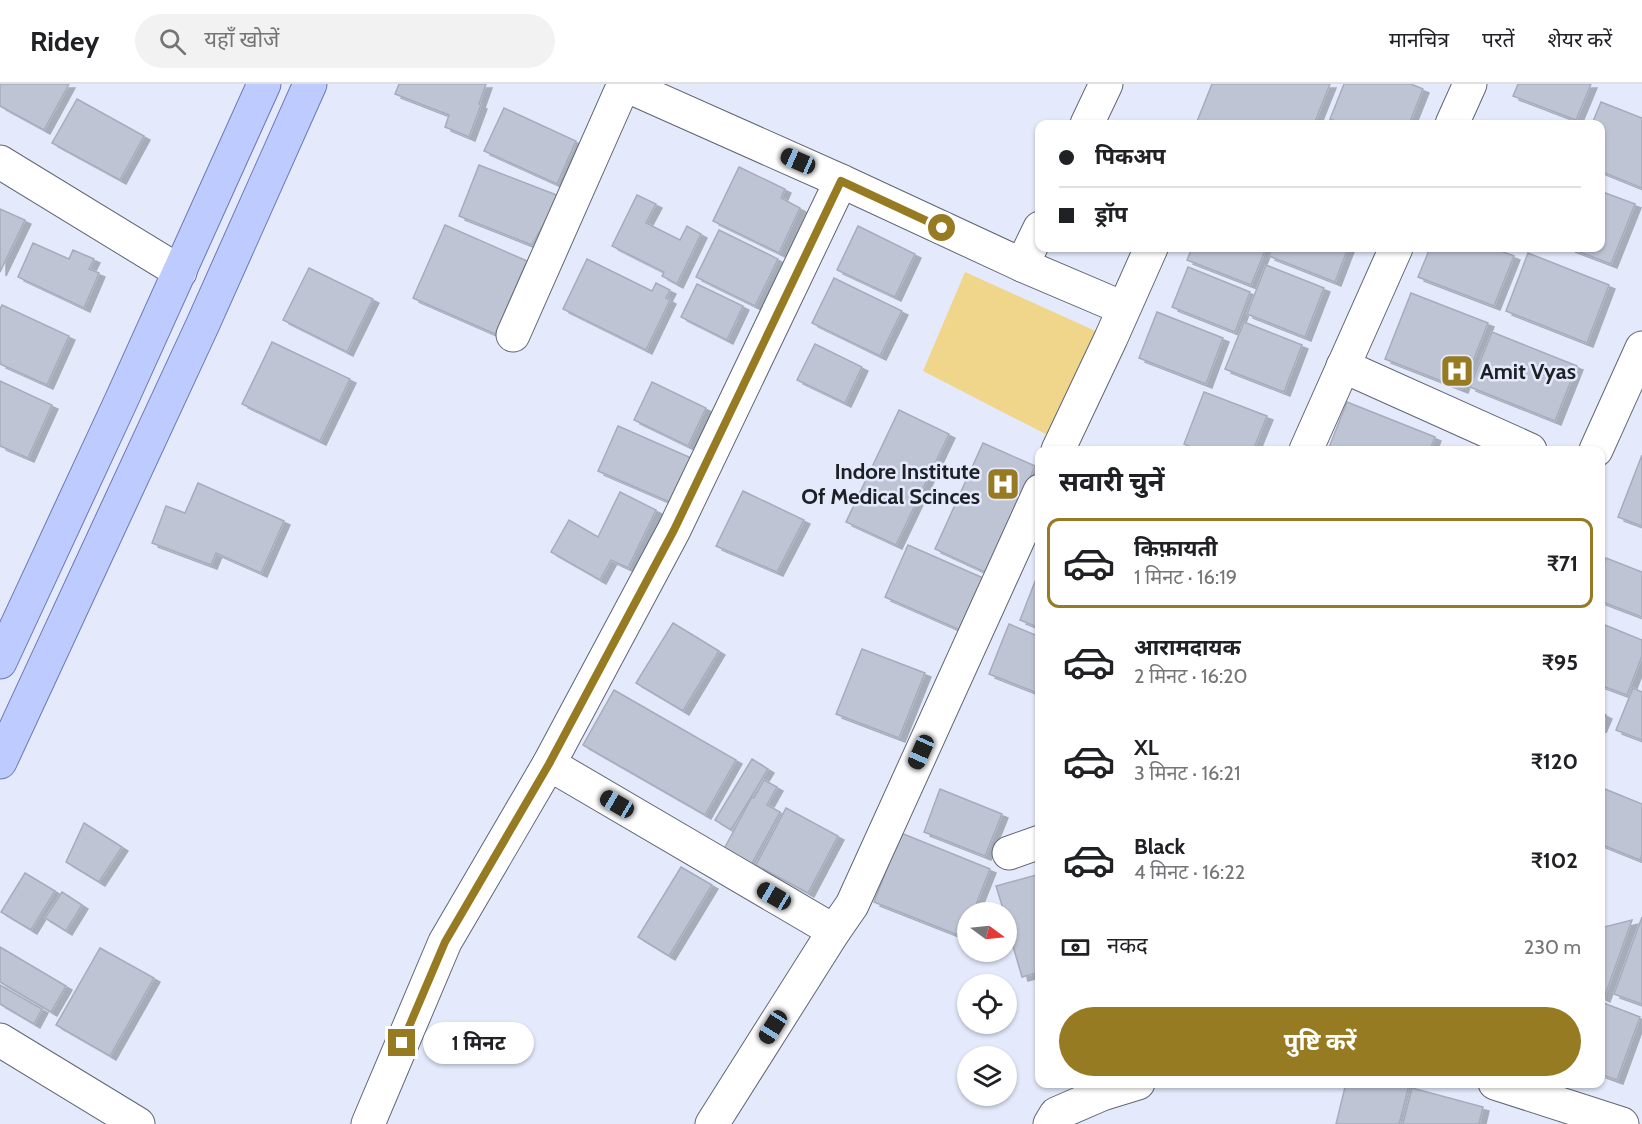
<!DOCTYPE html>
<html lang="hi">
<meta charset="utf-8">
<style>
body{margin:0;font-family:Cabin,"Noto Sans Devanagari",sans-serif;background:#f2f2f2;color:#202124;height:100vh;display:flex;flex-direction:column;font-size:22px;white-space:nowrap}
*{box-sizing:border-box;margin:0}
p{font-size:20px;color:#757577}
.icon{flex:none;width:33px;height:33px;fill:none;stroke:currentColor;stroke-width:2;stroke-linecap:round;stroke-linejoin:round}
.map{position:relative;flex:1;overflow:hidden}
.panel{position:absolute;left:1035px;top:362px;width:570px;height:642px;display:flex;flex-direction:column;background:#fff;border-radius:12px;box-shadow:0 2px 4px #0004}
.panel>*{flex:none}
.banner{position:absolute;left:1035px;top:36px;width:570px;height:132px;border-radius:12px;box-shadow:0 2px 4px #0004;display:grid;align-content:center;height:132px;padding:0 24px;background:#fff}
.needle{width:39px;rotate:105deg}
.fabs{position:absolute;left:957px;top:818px;display:grid;gap:12px}
.fabs a{display:grid;place-items:center;width:60px;height:60px;border-radius:50%;background:#fff;box-shadow:0 2px 4px #0004;font-size:30px}
.end{position:absolute;width:27px;height:27px;margin:-14px;border:8px solid #967b23;background:#fff;box-shadow:0 0 0 3px #fff}
.from{border-radius:50%}
.bubble{position:absolute;height:42px;border-radius:21px;background:#fff;box-shadow:0 2px 4px #0004;font-size:20px;font-weight:700;line-height:42px;text-align:center}
.car{position:absolute;width:18px;height:36px;margin:-18px -9px;border-radius:8px;box-shadow:0 0 4px 2px #0007;background:linear-gradient(#222 24%,#8ab4d8 0 40%,#222 0 76%,#8ab4d8 0 86%,#222 0)}
.banner b{display:flex;align-items:center;gap:21px;height:57px;font-size:22px}
.banner b+b{border-top:2px solid #e0e0e0}
.banner i{width:15px;height:15px;background:#202124}
ul{padding:0;list-style:none}
li{display:flex;align-items:center;gap:18px;height:90px;margin:0 12px 9px;padding:0 12px;border:3px solid transparent;border-radius:12px}
li div{flex:1}
li b{display:block;font-size:22px}
li em{font-style:normal;font-weight:700}
li.current{border-color:#967b23}
li>.icon{width:54px;height:54px;stroke-width:1.5}
h2{padding:0 24px;font-size:27px;line-height:72px}
.pay{display:flex;align-items:center;gap:15px;height:66px;padding:0 24px;font-size:22px}
.pay p{margin-inline-start:auto}
.primary-button{display:flex;gap:12px;margin-top:auto;padding:12px 24px}
.primary-button a{flex:1;height:69px;border-radius:36px;background:#967b23;color:#fff;font-size:24px;font-weight:700;line-height:69px;text-align:center}
header{display:flex;align-items:center;gap:36px;box-sizing:border-box;height:84px;padding:0 30px;background:#fff;border-bottom:2px solid #e0e0e0}
header strong{font-size:28px}
nav{display:flex;gap:33px;margin-inline-start:auto;font-size:21px}
.search{width:420px;height:54px;background:#f2f2f2;display:flex;align-items:center;gap:15px;box-sizing:border-box;padding:0 21px;border-radius:33px;color:#757577;font-size:22px}
.map>svg:first-child{display:block}
.green{fill:#f0d68b}
.building{fill:#bfc4d5;stroke:#a7acbc;stroke-width:1.5;filter:url(#shadow)}
.lines{fill:none;stroke-linecap:round;stroke-linejoin:round}
.minor-casing{stroke:#616675;stroke-width:35}
.major-casing{stroke:#6978b3;stroke-width:35}
.minor{stroke:#fff;stroke-width:33}
.major{stroke:#becbfe;stroke-width:33}
.route{stroke:#967b23;stroke-width:8}
.labels{text-anchor:middle;dominant-baseline:central;stroke-width:5;stroke-linejoin:round;paint-order:stroke}
.poi-label{font-size:22px;font-weight:bold;fill:#1e2027;stroke:#e4eafc;text-anchor:start}
</style>
<header>
<strong>Ridey</strong>
<div class="search"><svg class="icon" aria-label="search" viewBox="0 0 24 24"><circle cx="10" cy="10" r="6"/><path d="M15 15l6 6"/></svg>यहाँ खोजें</div>
<nav><a>मानचित्र</a><a>परतें</a><a>शेयर करें</a></nav>
</header>
<div class="map">
<svg width="1642" height="1040" viewBox="0 0 1642 1040">
<defs>
<filter id="shadow"><feDropShadow dx="6" dy="4" stdDeviation="0" flood-color="#0004"/></filter>
</defs>
<rect width="100%" height="100%" fill="#e4eafc"/>
<polygon class="green" points="965,188 1111,254 1061,358 923,287"/>
<g class="building">
<polygon points="0,0 69,0 44,46 0,22"/>
<polygon points="399,0 486,0 479,20 481,21 469,53 445,43 449,31 395,10"/>
<polygon points="1212,0 1330,0 1314,40 1196,40"/>
<polygon points="1344,0 1411,0 1423,5 1409,40 1344,40 1330,35"/>
<polygon points="1518,0 1591,0 1576,36 1513,12"/>
<polygon points="77,15 144,52 120,96 52,59"/>
<polygon points="1601,18 1642,34 1642,104 1600,87 1600,40 1592,40"/>
<polygon points="504,24 576,57 557,100 484,67"/>
<polygon points="479,81 559,112 532,161 459,132"/>
<polygon points="739,83 785,105 781,114 800,124 779,169 713,137"/>
<polygon points="1600,107 1635,120 1611,180 1569,164 1600,164"/>
<polygon points="637,111 656,120 646,139 680,156 687,142 701,150 677,200 662,192 664,188 612,162"/>
<polygon points="0,125 25,136 0,188"/>
<polygon points="445,141 527,177 495,250 413,214"/>
<polygon points="858,142 915,170 895,213 837,186"/>
<polygon points="719,146 778,175 755,222 696,193"/>
<polygon points="33,159 69,175 73,166 94,175 89,185 99,189 84,224 18,193"/>
<polygon points="1192,164 1266,164 1251,201 1187,176"/>
<polygon points="1272,164 1348,164 1335,198 1269,172"/>
<polygon points="1430,164 1493,164 1514,172 1494,222 1418,193"/>
<polygon points="1528,169 1609,201 1587,259 1506,227"/>
<polygon points="587,175 652,207 656,199 670,206 666,214 670,216 646,266 563,225"/>
<polygon points="1266,181 1324,204 1305,253 1247,230"/>
<polygon points="1188,183 1250,208 1235,248 1172,223"/>
<polygon points="309,184 373,215 347,268 283,236"/>
<polygon points="834,194 902,227 880,272 812,239"/>
<polygon points="697,200 743,222 727,256 681,233"/>
<polygon points="1411,209 1488,239 1462,305 1385,275"/>
<polygon points="2,221 69,252 47,301 0,280 0,225"/>
<polygon points="1157,228 1223,254 1206,300 1139,274"/>
<polygon points="1244,238 1302,261 1284,308 1225,285"/>
<polygon points="1492,248 1577,282 1555,337 1470,303"/>
<polygon points="272,258 350,295 320,357 242,320"/>
<polygon points="815,260 862,283 845,319 797,296"/>
<polygon points="0,297 52,321 28,374 0,362"/>
<polygon points="652,298 706,324 688,362 634,336"/>
<polygon points="1204,308 1267,332 1253,366 1198,366 1184,360"/>
<polygon points="1347,318 1435,353 1430,366 1328,366"/>
<polygon points="899,326 949,350 896,461 846,438"/>
<polygon points="618,342 691,374 672,419 598,387"/>
<polygon points="983,359 1035,382 987,489 935,465"/>
<polygon points="1642,371 1642,442 1618,433"/>
<polygon points="198,399 284,437 261,489 216,469 211,481 152,459 166,422 185,429"/>
<polygon points="743,407 804,436 777,488 716,462"/>
<polygon points="620,408 656,426 628,484 611,476 600,496 551,468 569,436 598,453"/>
<polygon points="908,461 983,494 960,546 885,513"/>
<polygon points="1606,474 1642,488 1642,533 1600,517 1600,488"/>
<polygon points="1036,495 1040,496 1040,544 1020,536"/>
<polygon points="673,539 719,567 683,627 636,599"/>
<polygon points="1600,539 1642,556 1642,572 1627,611 1600,601"/>
<polygon points="1009,540 1040,553 1040,610 989,590"/>
<polygon points="862,565 925,589 899,654 836,630"/>
<polygon points="1633,604 1642,608 1642,656 1616,646"/>
<polygon points="614,606 736,676 705,731 583,661"/>
<polygon points="1600,628 1606,631 1600,645"/>
<polygon points="752,675 768,685 731,746 715,736"/>
<polygon points="764,696 777,703 767,721 780,728 751,781 724,765 752,713 754,714"/>
<polygon points="1600,703 1642,720 1642,771 1640,776 1600,760"/>
<polygon points="940,705 1002,730 985,772 924,748"/>
<polygon points="786,724 838,752 808,809 756,781"/>
<polygon points="84,739 122,763 99,798 66,778"/>
<polygon points="901,749 990,785 973,828 968,828 968,842 963,853 874,818"/>
<polygon points="681,783 712,801 669,872 638,853"/>
<polygon points="25,789 55,807 31,846 1,828"/>
<polygon points="1040,790 1040,888 1022,893 1006,838 1006,828 1004,828 996,802"/>
<polygon points="62,808 82,821 66,847 45,834"/>
<polygon points="1642,833 1642,920 1614,910"/>
<polygon points="1632,836 1604,914 1600,912 1600,844"/>
<polygon points="0,863 66,902 51,928 0,898"/>
<polygon points="100,864 154,894 110,972 56,941"/>
<polygon points="0,901 42,925 34,940 0,920"/>
<polygon points="1601,918 1640,933 1617,996 1600,990"/>
<polygon points="1346,999 1400,999 1409,1001 1399,1040 1336,1040"/>
<polygon points="1412,1004 1483,1023 1479,1040 1403,1040"/>
</g>
<g class="lines">
<g class="minor-casing">
<g id="minor">
<polyline points="623,0 841,97 1022,181 1123,224"/>
<polyline points="1087,40 1106,0"/>
<polyline points="1452,40 1470,0"/>
<polyline points="0,78 180,188"/>
<polyline points="1022,181 1040,144"/>
<polyline points="513,251 624,0"/>
<polyline points="1343,282 1530,366"/>
<polyline points="1058,366 1111,254 1151,164"/>
<polyline points="1306,366 1396,164"/>
<polyline points="1596,366 1642,264"/>
<polyline points="549,680 834,847"/>
<polyline points="1009,769 1040,758"/>
<polyline points="0,956 138,1040"/>
<polyline points="1495,999 1622,1040"/>
<polyline points="368,1040 445,858 549,680 674,446 841,97"/>
<polyline points="712,1040 834,847 852,821 1040,407"/>
<polyline points="1050,1040 1056,1030 1102,1010 1138,999"/>
</g>
</g>
<g class="major-casing">
<g id="major">
<polyline points="0,578 121,317 264,0"/>
<polyline points="0,678 203,240 310,0"/>
</g>
</g>
<use href="#minor" class="minor"/>
<use href="#major" class="major"/>
</g>
<g class="lines">
<polyline class="route" points="402,959 445,858 549,680 674,446 841,97 942,144"/>
</g>
<defs>
<g id="hospital-square" transform="scale(1.725)"><rect x="-9" y="-9" width="18" height="18" rx="4" fill="#967b23" stroke="#e4eafc"/><path d="M-5-5h3v3.5h4V-5h3V5h-3V1.5h-4V5h-3Z" fill="#fff"/></g>
</defs>
<g fill-rule="evenodd">
<use href="#hospital-square" x="1457" y="287"/>
<use href="#hospital-square" x="1003" y="400"/>
</g>
<g class="labels">
<g class="poi-label">
<text x="1480" y="287">Amit Vyas</text>
<text x="980" y="387" text-anchor="end">Indore Institute<tspan x="980" dy="25">Of Medical Scinces</tspan></text>
</g>
</g>
</svg>
<div class="fabs">
<a><svg class="needle" viewBox="-14 -14 28 28"><path d="M0-13l5 13h-10z" fill="#e53935"/><path d="M0 13l5-13h-10z" fill="#757577"/></svg></a>
<a><svg class="icon" aria-label="locate" viewBox="0 0 24 24"><circle cx="12" cy="12" r="6"/><path d="M12 2v4M12 18v4M2 12h4M18 12h4"/></svg></a>
<a><svg class="icon" aria-label="layers" viewBox="0 0 24 24"><path d="M12 4l9 5-9 5-9-5zM3 14l9 5 9-5"/></svg></a>
</div>
<i class="end from" style="left:942px;top:144px"></i>
<i class="end" style="left:402px;top:959px"></i>
<div class="bubble" style="left:423px;top:938px;width:111px">1 मिनट</div>
<i class="car" style="left:798px;top:77px;rotate:294deg"></i>
<i class="car" style="left:921px;top:668px;rotate:204deg"></i>
<i class="car" style="left:617px;top:720px;rotate:300deg"></i>
<i class="car" style="left:774px;top:812px;rotate:300deg"></i>
<i class="car" style="left:773px;top:943px;rotate:212deg"></i>
<div class="banner">
<b><i class="from"></i>पिकअप</b>
<b><i></i>ड्रॉप</b>
</div>
<section class="panel">
<h2>सवारी चुनें</h2>
<ul>
<li class="current"><svg class="icon" aria-label="car" viewBox="0 0 24 24"><path d="M5 17H2v-5l4-1 3-4h7l3 4 3 1v5h-3M9 17h6M6 11h13"/><circle cx="7" cy="17" r="2"/><circle cx="17" cy="17" r="2"/></svg><div><b>किफ़ायती</b><p>1 मिनट · 16:19</p></div><em>₹71</em></li>
<li><svg class="icon" aria-label="car" viewBox="0 0 24 24"><path d="M5 17H2v-5l4-1 3-4h7l3 4 3 1v5h-3M9 17h6M6 11h13"/><circle cx="7" cy="17" r="2"/><circle cx="17" cy="17" r="2"/></svg><div><b>आरामदायक</b><p>2 मिनट · 16:20</p></div><em>₹95</em></li>
<li><svg class="icon" aria-label="car" viewBox="0 0 24 24"><path d="M5 17H2v-5l4-1 3-4h7l3 4 3 1v5h-3M9 17h6M6 11h13"/><circle cx="7" cy="17" r="2"/><circle cx="17" cy="17" r="2"/></svg><div><b>XL</b><p>3 मिनट · 16:21</p></div><em>₹120</em></li>
<li><svg class="icon" aria-label="car" viewBox="0 0 24 24"><path d="M5 17H2v-5l4-1 3-4h7l3 4 3 1v5h-3M9 17h6M6 11h13"/><circle cx="7" cy="17" r="2"/><circle cx="17" cy="17" r="2"/></svg><div><b>Black</b><p>4 मिनट · 16:22</p></div><em>₹102</em></li>
</ul>
<div class="pay"><svg class="icon" aria-label="cash" viewBox="0 0 24 24"><path d="M3 7h18v10H3z"/><circle cx="12" cy="12" r="2"/></svg>नकद<p>230 m</p></div>
<div class="primary-button"><a>पुष्टि करें</a></div>
</section>
</div>
